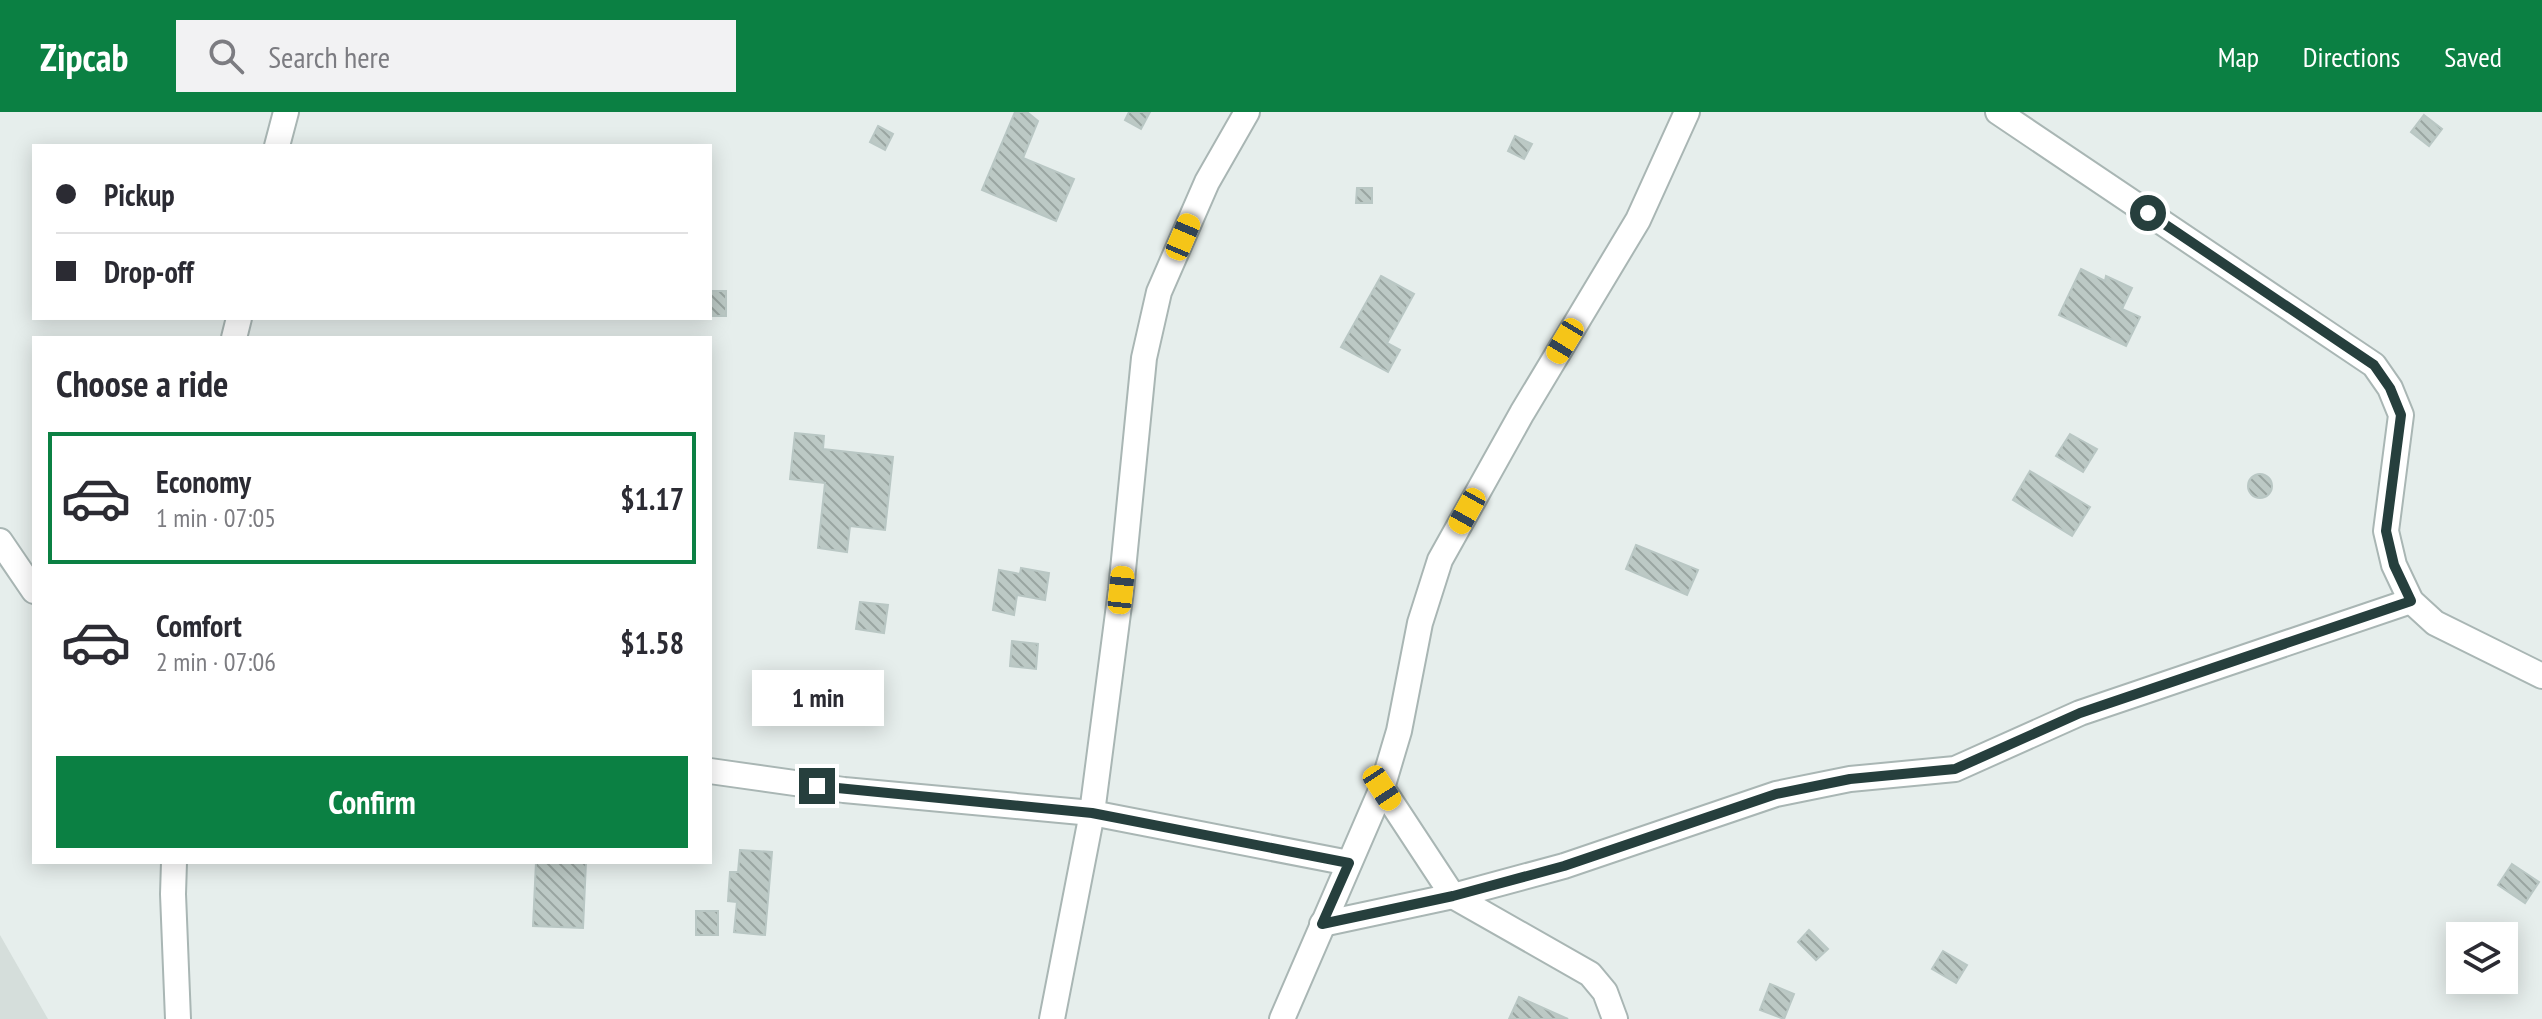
<!DOCTYPE html>
<meta charset="utf-8">
<style>
body{margin:0;font-family:"PT Sans Narrow",sans-serif;background:#f2f2f3;color:#2b2b33;height:100vh;display:flex;flex-direction:column;font-size:30px;white-space:nowrap}
*{box-sizing:border-box;margin:0}
p{font-size:26px;color:#7c7c81}
.icon{flex:none;width:44px;height:44px;fill:none;stroke:currentColor;stroke-width:2;stroke-linecap:round;stroke-linejoin:round}
.map{position:relative;flex:1;overflow:hidden}
.side{position:absolute;left:32px;top:224px;width:680px;height:528px;display:flex;flex-direction:column;background:#fff;border-radius:0px;box-shadow:0 4px 20px #0003}
.side>*{flex:none}
.banner{position:absolute;left:32px;top:32px;width:680px;height:176px;border-radius:0px;box-shadow:0 4px 20px #0003;display:grid;align-content:center;height:176px;padding:0 24px;background:#fff}
.fabs{position:absolute;left:2446px;top:810px;display:grid;gap:16px}
.fabs a{display:grid;place-items:center;width:72px;height:72px;border-radius:0px;background:#fff;box-shadow:0 4px 20px #0003;font-size:40px}
.end{position:absolute;width:36px;height:36px;margin:-18px;border:10px solid #263f3d;background:#fff;box-shadow:0 0 0 4px #fff}
.from{border-radius:50%}
.bubble{position:absolute;height:56px;border-radius:0px;background:#fff;box-shadow:0 4px 20px #0003;font-size:26px;font-weight:700;line-height:56px;text-align:center}
.car{position:absolute;width:24px;height:48px;margin:-24px -12px;border-radius:10px;box-shadow:0 0 6px 2px #0007;background:linear-gradient(#f5c518 24%,#345 0 40%,#f5c518 0 76%,#345 0 86%,#f5c518 0)}
.banner b{display:flex;align-items:center;gap:28px;height:76px;font-size:30px}
.banner b+b{border-top:2px solid #e1e1e2}
.banner i{width:20px;height:20px;background:#2b2b33}
ul{padding:0;list-style:none}
li{display:flex;align-items:center;gap:24px;height:132px;margin:0 16px 12px;padding:0 8px;border:4px solid transparent;border-radius:0px}
li div{flex:1}
li b{display:block;font-size:30px}
li em{font-style:normal;font-weight:700}
li.active{border-color:#0b8043}
li>.icon{width:72px;height:72px;stroke-width:1.5}
h2{padding:0 24px;font-size:36px;line-height:96px}
.button{display:flex;gap:16px;margin-top:auto;padding:16px 24px}
.button a{flex:1;height:92px;border-radius:0px;background:#0b8043;color:#fff;font-size:32px;font-weight:700;line-height:92px;text-align:center}
header{display:flex;align-items:center;gap:48px;box-sizing:border-box;height:112px;padding:0 40px;background:#0b8043;color:#fff}
header strong{font-size:38px}
nav{display:flex;gap:44px;margin-inline-start:auto;font-size:28px}
.search{width:560px;height:72px;background:#f2f2f3;display:flex;align-items:center;gap:20px;box-sizing:border-box;padding:0 28px;border-radius:0px;color:#7c7c81;font-size:30px}
.map>svg:first-child{display:block}
.built{fill:#d5dedb}
.building{fill:url(#building-back-hatch);stroke:#b9c7c4;stroke-width:2}
.lines{fill:none;stroke-linecap:round;stroke-linejoin:round}
.minor-casing{stroke:#a9b6b4;stroke-width:28}
.tertiary-casing{stroke:#a9b6b4;stroke-width:28}
.minor{stroke:#fff;stroke-width:24}
.tertiary{stroke:#fff;stroke-width:24}
.route{stroke:#263f3d;stroke-width:10}
</style>
<header>
<strong>Zipcab</strong>
<div class="search"><svg class="icon" aria-label="search" viewBox="0 0 24 24"><circle cx="10" cy="10" r="6"/><path d="M15 15l6 6"/></svg>Search here</div>
<nav><a>Map</a><a>Directions</a><a>Saved</a></nav>
</header>
<div class="map">
<svg width="2542" height="907" viewBox="0 0 2542 907">
<defs>
<pattern id="building-back-hatch" width="6" height="6" patternUnits="userSpaceOnUse" patternTransform="scale(2)"><rect width="6" height="6" fill="#bcc9c5"/><path d="M-1 5l2 2M0 0l6 6M5-1l2 2" fill="none" stroke="#99a5a1"/></pattern>
</defs>
<rect width="100%" height="100%" fill="#e6eeec"/>
<polygon class="built" points="0,823 48,907 0,907"/>
<g class="building">
<polygon points="1015,0 1027,0 1038,9 1023,46 1074,67 1056,109 982,78"/>
<polygon points="1129,0 1150,0 1141,17 1125,8"/>
<polygon points="2424,3 2442,17 2429,34 2411,20"/>
<polygon points="878,14 893,22 885,38 870,30"/>
<polygon points="1515,24 1532,32 1524,47 1508,39"/>
<polygon points="1357,76 1372,76 1372,91 1356,91"/>
<polygon points="2081,157 2105,169 2106,164 2132,176 2122,197 2140,205 2126,234 2059,203"/>
<polygon points="1381,164 1414,182 1387,231 1400,238 1388,260 1341,235"/>
<rect x="710" y="179" width="16" height="25"/>
<polygon points="795,321 824,324 823,337 893,345 885,418 850,414 847,440 818,436 825,371 790,367"/>
<polygon points="2070,322 2097,337 2083,360 2056,344"/>
<polygon points="2030,359 2090,395 2072,424 2013,388"/>
<circle cx="2260" cy="374" r="12"/>
<polygon points="1636,433 1698,458 1687,483 1626,457"/>
<polygon points="1021,456 1049,461 1045,488 1017,483 1014,503 993,498 999,458 1020,462"/>
<polygon points="860,490 888,493 884,521 856,517"/>
<polygon points="1012,529 1038,532 1036,557 1010,554"/>
<polygon points="740,738 772,740 765,823 734,820 737,790 728,789 730,760 738,760"/>
<polygon points="536,750 586,750 583,816 533,814"/>
<polygon points="2512,752 2539,770 2525,791 2498,773"/>
<rect x="696" y="799" width="22" height="24"/>
<polygon points="1809,818 1828,837 1816,848 1798,830"/>
<polygon points="1943,839 1967,853 1956,871 1932,857"/>
<polygon points="1770,872 1794,882 1784,907 1760,898"/>
<polygon points="1519,885 1568,907 1509,907"/>
</g>
<g class="lines">
<g class="minor-casing">
<g id="minor">
<polyline points="1998,0 2374,253 2390,276 2401,303 2386,419 2394,453 2411,489 2435,511 2542,564"/>
<polyline points="0,429 34,479"/>
<polyline points="710,659 844,678 1092,701 1349,751"/>
<polyline points="1382,676 1453,784 1590,862 1605,880 1615,907"/>
<polyline points="1322,812 1453,784 1564,754 1776,682 1850,667 1955,657 2080,601 2411,489"/>
<polyline points="1052,907 1092,701 1121,478 1144,246 1159,180 1207,70 1247,0"/>
<polyline points="1282,907 1382,676 1399,619 1420,511 1440,448 1522,301 1638,108 1687,0"/>
</g>
</g>
<g class="tertiary-casing">
<g id="tertiary">
<polyline points="277,34 286,0"/>
<polyline points="234,226 239,206"/>
<polyline points="174,750 173,782 178,907"/>
</g>
</g>
<use href="#minor" class="minor"/>
<use href="#tertiary" class="tertiary"/>
</g>
<g class="lines">
<polyline class="route" points="817,674 1092,701 1349,751 1322,812 1453,784 1564,754 1776,682 1850,667 1955,657 2080,601 2411,489 2394,453 2386,419 2401,303 2390,276 2374,253 2148,101"/>
</g>
</svg>
<div class="fabs">
<a><svg class="icon" aria-label="layers" viewBox="0 0 24 24"><path d="M12 4l9 5-9 5-9-5zM3 14l9 5 9-5"/></svg></a>
</div>
<i class="end from" style="left:2148px;top:101px"></i>
<i class="end" style="left:817px;top:674px"></i>
<div class="bubble" style="left:752px;top:558px;width:132px">1 min</div>
<i class="car" style="left:1183px;top:125px;rotate:23deg"></i>
<i class="car" style="left:1565px;top:229px;rotate:211deg"></i>
<i class="car" style="left:1467px;top:399px;rotate:209deg"></i>
<i class="car" style="left:1121px;top:478px;rotate:6deg"></i>
<i class="car" style="left:1382px;top:676px;rotate:147deg"></i>
<div class="banner">
<b><i class="from"></i>Pickup</b>
<b><i></i>Drop-off</b>
</div>
<section class="side">
<h2>Choose a ride</h2>
<ul>
<li class="active"><svg class="icon" aria-label="car" viewBox="0 0 24 24"><path d="M5 17H2v-5l4-1 3-4h7l3 4 3 1v5h-3M9 17h6M6 11h13"/><circle cx="7" cy="17" r="2"/><circle cx="17" cy="17" r="2"/></svg><div><b>Economy</b><p>1 min · 07:05</p></div><em>$1.17</em></li>
<li><svg class="icon" aria-label="car" viewBox="0 0 24 24"><path d="M5 17H2v-5l4-1 3-4h7l3 4 3 1v5h-3M9 17h6M6 11h13"/><circle cx="7" cy="17" r="2"/><circle cx="17" cy="17" r="2"/></svg><div><b>Comfort</b><p>2 min · 07:06</p></div><em>$1.58</em></li>
</ul>
<div class="button"><a>Confirm</a></div>
</section>
</div>
